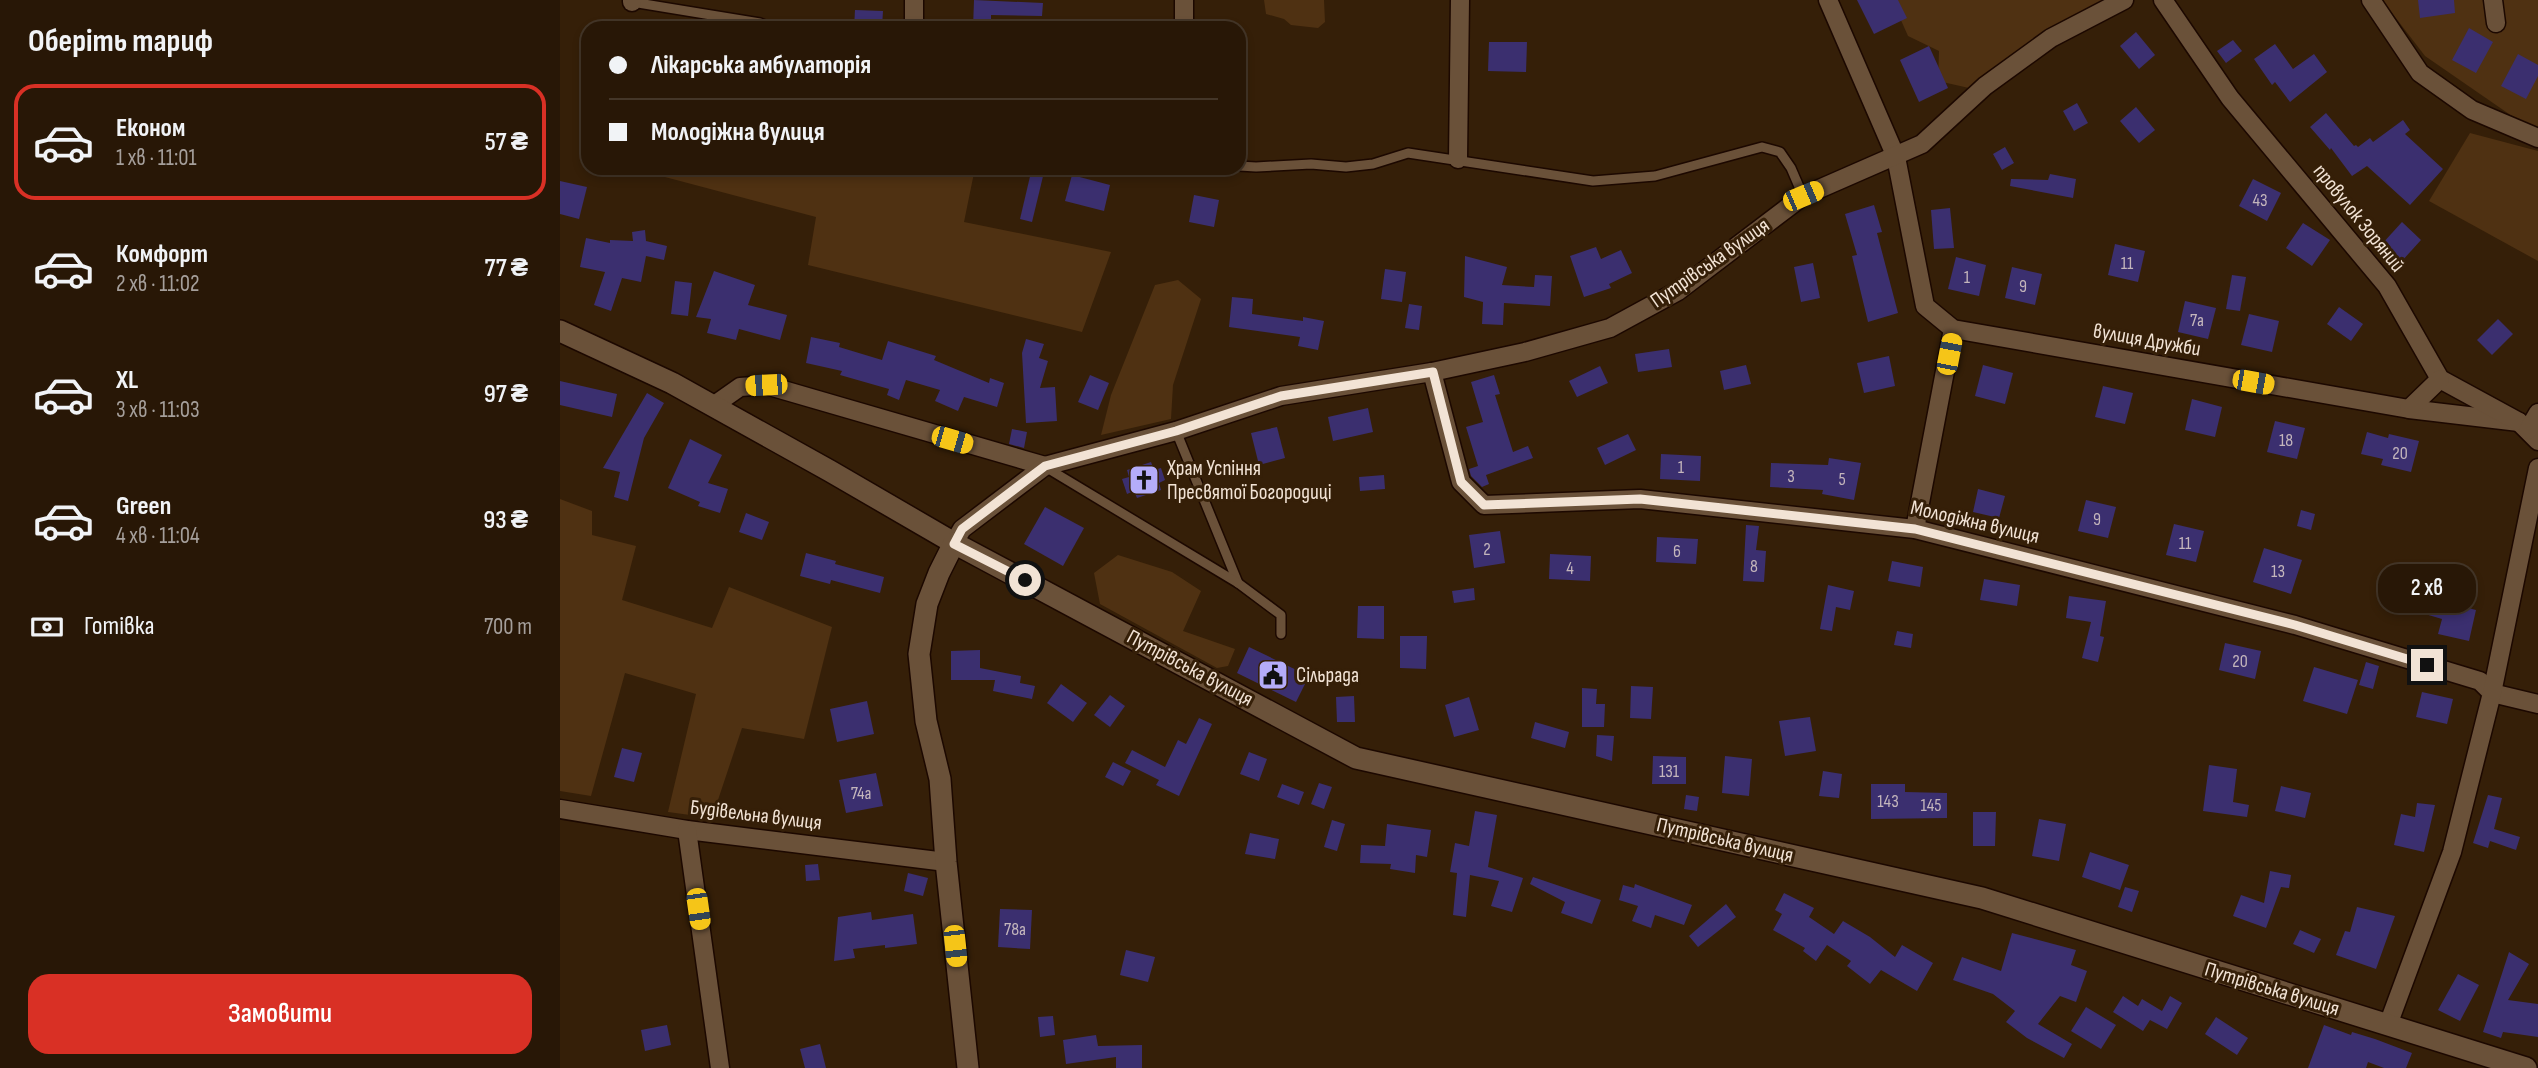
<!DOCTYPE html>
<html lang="uk">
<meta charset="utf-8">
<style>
body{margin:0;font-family:"Sofia Sans Condensed",sans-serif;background:#342414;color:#f1f3f6;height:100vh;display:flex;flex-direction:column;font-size:26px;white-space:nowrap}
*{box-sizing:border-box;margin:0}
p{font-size:23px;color:#a59f9b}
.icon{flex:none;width:38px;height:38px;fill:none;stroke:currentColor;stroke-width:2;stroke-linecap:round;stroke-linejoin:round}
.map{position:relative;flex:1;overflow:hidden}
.drawer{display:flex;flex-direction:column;background:#281706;width:560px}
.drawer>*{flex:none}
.banner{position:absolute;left:21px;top:21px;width:665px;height:154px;border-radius:21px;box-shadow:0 4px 10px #0003,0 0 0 2px #443628;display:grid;align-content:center;height:154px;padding:0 28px;background:#281706}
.end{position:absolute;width:32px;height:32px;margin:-16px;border:9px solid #f2e3d5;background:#111;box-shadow:0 0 0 4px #111}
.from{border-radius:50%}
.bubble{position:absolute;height:49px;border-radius:21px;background:#281706;box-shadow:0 4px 10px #0003,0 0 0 2px #443628;font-size:23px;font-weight:600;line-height:49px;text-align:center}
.car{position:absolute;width:21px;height:42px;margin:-21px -10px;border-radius:9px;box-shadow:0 0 5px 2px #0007;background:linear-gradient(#f5c518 24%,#345 0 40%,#f5c518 0 76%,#345 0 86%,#f5c518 0)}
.banner b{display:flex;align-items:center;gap:24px;height:66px;font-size:26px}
.banner b+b{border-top:2px solid #443628}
.banner i{width:18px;height:18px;background:#f1f3f6}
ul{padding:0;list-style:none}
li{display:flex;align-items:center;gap:21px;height:116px;margin:0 14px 10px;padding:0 14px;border:4px solid transparent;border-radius:21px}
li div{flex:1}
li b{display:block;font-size:26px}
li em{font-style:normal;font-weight:600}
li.active{border-color:#d93025}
li>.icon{width:63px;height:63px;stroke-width:1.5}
h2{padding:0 28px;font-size:32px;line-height:84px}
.pay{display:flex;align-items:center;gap:18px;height:77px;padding:0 28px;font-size:26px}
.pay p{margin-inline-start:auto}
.action{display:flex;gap:14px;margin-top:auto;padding:14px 28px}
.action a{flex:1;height:80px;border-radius:21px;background:#d93025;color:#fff;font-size:28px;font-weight:600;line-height:80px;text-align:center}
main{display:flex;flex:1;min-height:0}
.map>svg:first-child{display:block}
.green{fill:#4f3112}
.building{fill:#3b2f6f}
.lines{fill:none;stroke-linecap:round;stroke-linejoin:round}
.lane-casing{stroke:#1c0800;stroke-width:12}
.street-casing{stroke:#1c0800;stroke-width:21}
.secondary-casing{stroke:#1c0800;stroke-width:24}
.lane{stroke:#6a5139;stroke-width:9}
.street{stroke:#6a5139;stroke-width:18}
.secondary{stroke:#6a5139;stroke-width:21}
.route{stroke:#f2e3d5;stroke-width:9}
.labels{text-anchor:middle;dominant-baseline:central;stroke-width:6;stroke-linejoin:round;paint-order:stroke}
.number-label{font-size:18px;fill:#c4b6bc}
.street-label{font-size:21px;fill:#f2e3d5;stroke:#351f08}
.poi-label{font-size:21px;fill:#f2e3d5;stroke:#351f08;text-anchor:start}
</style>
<main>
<section class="drawer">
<h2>Оберіть тариф</h2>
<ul>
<li class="active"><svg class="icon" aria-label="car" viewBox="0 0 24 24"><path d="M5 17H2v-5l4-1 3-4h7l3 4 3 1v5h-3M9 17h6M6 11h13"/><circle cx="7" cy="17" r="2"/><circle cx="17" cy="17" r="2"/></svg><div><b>Економ</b><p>1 хв · 11:01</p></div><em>57 ₴</em></li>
<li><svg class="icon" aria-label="car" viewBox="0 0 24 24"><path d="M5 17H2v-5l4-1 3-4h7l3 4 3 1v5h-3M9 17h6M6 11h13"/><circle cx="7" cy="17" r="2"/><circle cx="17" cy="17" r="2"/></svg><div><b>Комфорт</b><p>2 хв · 11:02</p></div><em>77 ₴</em></li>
<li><svg class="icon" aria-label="car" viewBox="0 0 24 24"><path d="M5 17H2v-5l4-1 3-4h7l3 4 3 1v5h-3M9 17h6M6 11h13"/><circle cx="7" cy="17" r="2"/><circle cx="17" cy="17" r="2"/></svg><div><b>XL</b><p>3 хв · 11:03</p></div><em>97 ₴</em></li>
<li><svg class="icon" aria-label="car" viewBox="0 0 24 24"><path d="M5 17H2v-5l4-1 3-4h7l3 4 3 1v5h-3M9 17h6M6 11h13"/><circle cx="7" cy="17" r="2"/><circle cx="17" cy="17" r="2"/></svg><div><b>Green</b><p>4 хв · 11:04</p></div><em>93 ₴</em></li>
</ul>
<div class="pay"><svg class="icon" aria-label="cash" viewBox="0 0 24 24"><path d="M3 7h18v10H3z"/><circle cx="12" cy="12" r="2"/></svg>Готівка<p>700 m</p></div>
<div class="action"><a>Замовити</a></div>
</section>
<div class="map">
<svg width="1978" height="1068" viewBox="0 0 1978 1068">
<rect width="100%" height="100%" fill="#351f08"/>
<g class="green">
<polygon points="704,0 764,0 765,22 758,28 731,25 724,19 706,14"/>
<polygon points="1332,0 1548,0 1487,34 1409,88 1378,81 1379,51 1348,36"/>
<polygon points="1822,0 1978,0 1978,134 1865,56"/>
<polygon points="1910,133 1978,151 1978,261 1869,201"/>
<polygon points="71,168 415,168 404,222 551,252 522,332 248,265 256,217"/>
<polygon points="618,280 641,299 613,385 611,419 541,435 551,395 595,285"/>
<polygon points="0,499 32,511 32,535 76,546 62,600 152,628 169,587 272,627 244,739 182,728 152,818 108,812 136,694 65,673 31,796 0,791"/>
<polygon points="558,555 612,572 641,591 623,631 675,649 668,666 657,668 540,604 534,573"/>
</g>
<g class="building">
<polygon points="414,0 483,3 482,16 431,15 431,28 413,28"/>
<polygon points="1297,0 1338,0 1347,18 1314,34"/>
<polygon points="1858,0 1894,0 1895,13 1860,18"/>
<polygon points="295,10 323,11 322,28 294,28"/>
<polygon points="1909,28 1933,42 1916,73 1892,60"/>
<polygon points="1576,32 1595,55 1579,69 1560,46"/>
<polygon points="1673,40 1682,51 1666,63 1657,51"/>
<polygon points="929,42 967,42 966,72 928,71"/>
<polygon points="1715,44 1733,69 1754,54 1767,72 1730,102 1715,82 1712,85 1694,59"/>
<polygon points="1369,46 1388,88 1359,102 1340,60"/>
<polygon points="1958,54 1978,65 1978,76 1966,99 1941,86"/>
<polygon points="1517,103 1528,123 1514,131 1503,111"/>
<polygon points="1576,107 1595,130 1579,143 1560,121"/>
<polygon points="1766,113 1794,146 1796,145 1798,147 1810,138 1813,142 1843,120 1850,130 1845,134 1883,169 1850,205 1807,166 1792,176 1771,148 1770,150 1750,127"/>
<polygon points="1445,147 1454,163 1442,170 1433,154"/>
<polygon points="472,168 485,168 472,222 460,219"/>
<polygon points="1490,174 1516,179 1513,198 1450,186 1451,179 1488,180"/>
<polygon points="512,175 550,185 544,211 505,201"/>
<polygon points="1693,179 1721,193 1707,221 1679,206"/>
<polygon points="0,181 27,187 19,219 0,214"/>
<polygon points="634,195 659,200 654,227 629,222"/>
<polygon points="1314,205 1322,232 1317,233 1338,313 1308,322 1292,256 1297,255 1285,214"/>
<polygon points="1390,208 1394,248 1374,249 1371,210"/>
<polygon points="1842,222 1861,240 1841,262 1822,244"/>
<polygon points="1743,223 1770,240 1752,266 1726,248"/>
<polygon points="85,230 86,241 107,246 104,260 86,256 81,282 62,278 51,311 34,305 45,272 20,267 26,238 50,243 50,240 73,241 72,232"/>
<polygon points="1555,244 1585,251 1578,282 1548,275"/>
<polygon points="1036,247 1041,259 1061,250 1072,273 1049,284 1051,288 1024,297 1010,256"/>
<polygon points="905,256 947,267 942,285 974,287 975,275 992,276 990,306 944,303 943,325 922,324 923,302 904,297"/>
<polygon points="1396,257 1426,265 1419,296 1388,289"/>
<polygon points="1253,263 1260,298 1241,302 1234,267"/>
<polygon points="1452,267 1482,274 1475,305 1445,298"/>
<polygon points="825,269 846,272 842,302 821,299"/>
<polygon points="154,271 195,285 188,305 227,315 220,340 179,329 176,340 147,333 151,319 136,317"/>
<polygon points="1672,275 1686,277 1680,311 1666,309"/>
<polygon points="115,281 132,283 128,316 111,314"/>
<polygon points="672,297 693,299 692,314 743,321 743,317 764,321 758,350 738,346 740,337 669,327"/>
<polygon points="1625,301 1656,308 1648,339 1618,332"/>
<polygon points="849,304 862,306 859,330 845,328"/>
<polygon points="1779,307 1803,324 1791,341 1767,324"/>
<polygon points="1689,314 1719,321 1712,352 1681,345"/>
<polygon points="1938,319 1953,334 1932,355 1917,340"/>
<polygon points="1540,326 1561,330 1558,342 1538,338"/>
<polygon points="251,337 280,343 279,347 322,360 328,341 376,356 374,360 429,383 430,378 444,383 437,407 404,397 398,411 375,401 380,390 346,380 339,400 327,395 329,389 280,375 282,371 246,363"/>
<polygon points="466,339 484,344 479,358 488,361 480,388 495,387 497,421 466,423 462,353"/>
<polygon points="1109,349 1112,367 1078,372 1075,354"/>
<polygon points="1329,356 1335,386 1304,393 1297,363"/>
<polygon points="1186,365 1191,384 1164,390 1160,371"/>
<polygon points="1423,365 1453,373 1445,404 1415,396"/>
<polygon points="1040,366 1048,383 1017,397 1009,381"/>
<polygon points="530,375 549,383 538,410 518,402"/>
<polygon points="934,375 940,394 935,395 953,452 968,446 973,458 926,475 929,484 922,487 911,476 909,469 918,466 906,427 923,422 911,382"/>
<polygon points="0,381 57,394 52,417 0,405"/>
<polygon points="1543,386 1573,393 1565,424 1535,417"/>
<polygon points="87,393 104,403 84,438 68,501 54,497 60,472 43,468"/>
<polygon points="1632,399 1662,407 1655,437 1625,430"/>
<polygon points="808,408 813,432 773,441 768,417"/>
<polygon points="1715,421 1745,428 1737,459 1707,452"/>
<polygon points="717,427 725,458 699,465 691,433"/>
<polygon points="452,429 467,432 464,448 449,444"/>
<polygon points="1807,432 1828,438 1829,434 1859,441 1851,472 1821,465 1823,459 1801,454"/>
<polygon points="1068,434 1076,450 1045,465 1037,448"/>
<polygon points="130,439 162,455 148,483 168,489 160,513 138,506 140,502 108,488"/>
<polygon points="1101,454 1141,456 1140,481 1100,479"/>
<polygon points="1269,458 1301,463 1294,500 1262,494 1263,490 1210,487 1211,463 1268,465"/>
<polygon points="591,462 594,470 601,468 605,480 599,483 601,490 577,498 574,491 567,494 562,479 569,477 567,470"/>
<polygon points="824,475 825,489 800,491 799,477"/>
<polygon points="1418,489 1445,496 1439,518 1413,512"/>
<polygon points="1526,500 1556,507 1548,538 1518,531"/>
<polygon points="485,507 524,528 503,566 464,544"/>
<polygon points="1741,510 1755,514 1751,530 1737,526"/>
<polygon points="186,513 209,522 202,540 179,532"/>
<polygon points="1614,524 1644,531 1636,562 1606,555"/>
<polygon points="1186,525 1199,526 1196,550 1206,551 1204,582 1183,581"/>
<polygon points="940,531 945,563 914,568 909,535"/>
<polygon points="1097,537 1138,539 1136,564 1096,562"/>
<polygon points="1704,548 1742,560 1731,594 1693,582"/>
<polygon points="246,553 276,561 275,564 324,577 320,593 271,580 270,584 240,576"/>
<polygon points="990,554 1031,556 1030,581 989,579"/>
<polygon points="1332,561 1363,567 1360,587 1328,581"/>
<polygon points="1424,579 1460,585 1457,606 1420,600"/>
<polygon points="1268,585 1294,591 1290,610 1276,607 1272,631 1260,629"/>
<polygon points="914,588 915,600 894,603 892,591"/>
<polygon points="1509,596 1546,601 1540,636 1544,637 1538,662 1522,658 1531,622 1506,618"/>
<polygon points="1870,598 1916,610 1909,641 1878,634 1882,619 1865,614"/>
<polygon points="798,606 824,606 824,639 797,638"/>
<polygon points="1337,631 1353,634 1351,648 1334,645"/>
<polygon points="840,636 867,636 866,669 840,668"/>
<polygon points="1665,643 1701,651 1695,679 1659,670"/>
<polygon points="689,647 749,676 736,702 677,673"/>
<polygon points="420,650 420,668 461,676 460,683 475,686 472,699 433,691 435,680 391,680 391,651"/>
<polygon points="1806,662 1819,666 1813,689 1799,685"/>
<polygon points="1754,667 1798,680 1787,714 1743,701"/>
<polygon points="501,684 527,703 513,722 487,703"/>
<polygon points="1071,686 1093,687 1091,719 1070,718"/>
<polygon points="1022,688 1037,689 1036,704 1045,704 1044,727 1022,727"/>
<polygon points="1862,692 1893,699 1887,724 1856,717"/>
<polygon points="550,695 565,706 550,727 534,715"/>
<polygon points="794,696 795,722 777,722 776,697"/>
<polygon points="909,697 919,730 894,737 885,705"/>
<polygon points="307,701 314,734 277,742 270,709"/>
<polygon points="1250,717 1256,751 1225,756 1219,721"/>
<polygon points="639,718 652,724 619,796 596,785 599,780 565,763 572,750 605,767 618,740 626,744"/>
<polygon points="975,722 1009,732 1005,748 971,738"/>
<polygon points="1037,735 1054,736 1052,761 1036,756"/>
<polygon points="62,748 82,753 74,782 54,777"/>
<polygon points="689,752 707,759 699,781 680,774"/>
<polygon points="1093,756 1126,757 1126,784 1092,784"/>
<polygon points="1165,756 1192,759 1189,796 1162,793"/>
<polygon points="553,762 571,771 563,786 545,777"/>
<polygon points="1649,765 1677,769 1673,802 1689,805 1687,817 1643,811"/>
<polygon points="1263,771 1282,774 1279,798 1259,796"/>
<polygon points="316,773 323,806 286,813 279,780"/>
<polygon points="759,783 772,787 764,809 751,804"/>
<polygon points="722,784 744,792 739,805 717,797"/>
<polygon points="1311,784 1345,784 1345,792 1387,793 1387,818 1311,819"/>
<polygon points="1721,786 1751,793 1745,818 1715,811"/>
<polygon points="1126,795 1139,797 1137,811 1124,809"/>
<polygon points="1928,795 1942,798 1934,829 1960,837 1956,850 1930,841 1928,848 1913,843"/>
<polygon points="1857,803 1875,805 1864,852 1834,845 1841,814 1855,817"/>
<polygon points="915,811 937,815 928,867 963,878 952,912 931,906 939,881 910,875 906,917 893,915 897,873 890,872 895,843 909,846"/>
<polygon points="1413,812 1436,812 1435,846 1413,846"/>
<polygon points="1479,819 1506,824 1499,861 1472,856"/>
<polygon points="772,820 785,824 777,851 764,847"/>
<polygon points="827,824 871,830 867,857 856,855 855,873 830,869 831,864 800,863 801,845 825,846"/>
<polygon points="690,833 719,839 715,859 685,854"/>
<polygon points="1530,852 1569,865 1560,890 1522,877"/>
<polygon points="258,864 260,880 246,881 245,865"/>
<polygon points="1710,871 1731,875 1729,888 1721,887 1706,928 1673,916 1681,895 1704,903"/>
<polygon points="348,873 368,878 363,896 344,891"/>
<polygon points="973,877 1041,900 1032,924 1001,913 1005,902 970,884"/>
<polygon points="1075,884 1132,905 1124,925 1095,915 1091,928 1072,921 1078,906 1059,900 1063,885 1074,888"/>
<polygon points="1565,887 1579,891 1572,912 1558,907"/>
<polygon points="1224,893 1254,908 1249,917 1274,934 1283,921 1310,937 1335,957 1342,945 1373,963 1357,991 1321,970 1310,984 1287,966 1291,961 1267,945 1256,961 1243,951 1245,948 1213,930 1222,914 1215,910"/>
<polygon points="1166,904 1176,917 1138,947 1129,936"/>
<polygon points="1797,907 1835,916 1816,969 1776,955 1785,931 1790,932"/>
<polygon points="440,909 472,910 470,949 438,947"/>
<polygon points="311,912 312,920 353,914 357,944 325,948 325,945 293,949 295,958 274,961 278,917"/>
<polygon points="1740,930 1761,939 1754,953 1733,944"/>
<polygon points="1452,933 1516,950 1511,965 1527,971 1516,1002 1500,996 1478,1024 1512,1044 1504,1058 1467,1038 1446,1022 1455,1011 1433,994 1393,980 1402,957 1441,971"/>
<polygon points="566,950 595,957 588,982 560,975"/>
<polygon points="1949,952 1969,964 1948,1000 1978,1004 1978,1037 1943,1032 1941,1038 1923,1032"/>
<polygon points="1898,974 1919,985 1900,1021 1878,1010"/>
<polygon points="1563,996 1578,1006 1582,999 1602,1011 1610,996 1622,1003 1607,1029 1590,1020 1583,1031 1553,1012"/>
<polygon points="1526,1007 1556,1025 1541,1049 1511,1031"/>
<polygon points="493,1016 495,1035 480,1037 478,1017"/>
<polygon points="1656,1017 1688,1038 1677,1055 1645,1034"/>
<polygon points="107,1025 111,1045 85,1051 81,1030"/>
<polygon points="1764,1025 1791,1035 1792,1032 1815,1039 1852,1053 1846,1068 1824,1068 1808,1062 1806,1068 1748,1068"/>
<polygon points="536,1035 538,1046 582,1045 582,1068 556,1068 556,1057 506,1064 503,1040"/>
<polygon points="260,1044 266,1068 245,1068 240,1049"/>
</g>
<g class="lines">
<g class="lane-casing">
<g id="lane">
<polyline points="72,2 200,23 213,28"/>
<polyline points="679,166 696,167 751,164 786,167 813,164 848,153 1033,181 1095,176 1202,147 1220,152 1231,168 1243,196"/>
<polyline points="616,431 678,583"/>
<polyline points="487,468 678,583 721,615 721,634"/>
</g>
</g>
<g class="street-casing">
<g id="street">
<polyline points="1268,0 1336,157 1365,306 1393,329 1849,409 1959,422"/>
<polyline points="1603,0 1670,98 1827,286 1880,379 1959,422 1978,441"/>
<polyline points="1811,0 1860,73 1912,110 1978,138"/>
<polyline points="1933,0 1936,23"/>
<polyline points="72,2 72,0"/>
<polyline points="354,28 354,0"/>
<polyline points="624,28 624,0"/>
<polyline points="898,159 900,0"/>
<polyline points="872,372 901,482 924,505 1080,499 1355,529 1735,625 1920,681 1932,693 1978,704"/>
<polyline points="153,406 180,387 206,385 485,466"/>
<polyline points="1849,409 1880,379"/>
<polyline points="1968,430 1978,413"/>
<polyline points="1355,529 1393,329"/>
<polyline points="394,543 402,529 485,466 616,431 721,396 872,372 965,352 1050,328 1118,291 1243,196 1362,144 1425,86 1491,38 1564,0"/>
<polyline points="0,809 127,830 386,862"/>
<polyline points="127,830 160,1068"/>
<polyline points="1828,1025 1892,852 1932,693 1978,468"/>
</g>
</g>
<g class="secondary-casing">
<g id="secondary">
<polyline points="0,331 112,383 270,471 394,543 796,758 1422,898 1966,1068"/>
<polyline points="394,543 379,573 367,604 359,654 366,721 380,779 386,862 408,1068"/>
</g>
</g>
<use href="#lane" class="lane"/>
<use href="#street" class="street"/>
<use href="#secondary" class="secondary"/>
</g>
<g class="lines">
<polyline class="route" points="465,580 394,544 402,529 485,466 616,431 721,396 873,372 901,482 924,505 1080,499 1355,529 1735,625 1867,665"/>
</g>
<defs>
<g id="church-square" transform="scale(1.575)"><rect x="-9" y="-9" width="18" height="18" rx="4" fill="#b4acf9" stroke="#351f08"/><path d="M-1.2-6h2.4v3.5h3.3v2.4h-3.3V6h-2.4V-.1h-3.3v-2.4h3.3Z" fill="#111"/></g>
<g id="civic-square" transform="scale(1.575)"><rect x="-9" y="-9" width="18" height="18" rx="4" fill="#b4acf9" stroke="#351f08"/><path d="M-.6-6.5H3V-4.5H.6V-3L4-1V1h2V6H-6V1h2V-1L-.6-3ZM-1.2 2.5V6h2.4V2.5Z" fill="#111"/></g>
</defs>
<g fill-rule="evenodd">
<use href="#church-square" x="584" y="480"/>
<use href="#civic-square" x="713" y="675"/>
</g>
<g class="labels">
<g class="number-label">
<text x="1700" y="200">43</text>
<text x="1567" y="263">11</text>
<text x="1407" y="277">1</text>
<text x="1463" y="286">9</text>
<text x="1637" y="320">7а</text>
<text x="1726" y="440">18</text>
<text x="1840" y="453">20</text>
<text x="1121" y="467">1</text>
<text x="1231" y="476">3</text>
<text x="1282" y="479">5</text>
<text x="1537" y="519">9</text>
<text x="1625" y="543">11</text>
<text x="927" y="549">2</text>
<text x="1117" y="551">6</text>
<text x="1194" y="566">8</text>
<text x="1010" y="568">4</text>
<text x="1718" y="571">13</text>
<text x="1680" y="661">20</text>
<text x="1109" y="771">131</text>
<text x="301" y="793">74а</text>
<text x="1328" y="801">143</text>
<text x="1371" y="805">145</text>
<text x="455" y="929">78a</text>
</g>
<g class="street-label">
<text transform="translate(1799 218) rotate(51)">провулок Зоряний</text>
<text transform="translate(1150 263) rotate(-35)">Путрівська вулиця</text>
<text transform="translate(1587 340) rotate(10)">вулиця Дружби</text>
<text transform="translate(1415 522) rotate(13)">Молодіжна вулиця</text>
<text transform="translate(630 668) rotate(28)">Путрівська вулиця</text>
<text transform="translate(196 815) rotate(7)">Будівельна вулиця</text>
<text transform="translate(1165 840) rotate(13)">Путрівська вулиця</text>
<text transform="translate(1712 989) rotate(17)">Путрівська вулиця</text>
</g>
<g class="poi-label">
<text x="607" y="468">Храм Успіння<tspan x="607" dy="24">Пресвятої Богородиці</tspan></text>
<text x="736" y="675">Сільрада</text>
</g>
</g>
</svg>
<i class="end from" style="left:465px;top:580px"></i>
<i class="end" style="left:1867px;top:665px"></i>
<div class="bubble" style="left:1818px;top:564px;width:98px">2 хв</div>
<i class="car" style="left:1243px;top:196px;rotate:67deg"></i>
<i class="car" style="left:1389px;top:354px;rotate:11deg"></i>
<i class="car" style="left:1693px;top:382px;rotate:100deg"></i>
<i class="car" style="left:206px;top:385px;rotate:267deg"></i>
<i class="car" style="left:392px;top:440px;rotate:106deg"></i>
<i class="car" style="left:138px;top:909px;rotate:172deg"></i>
<i class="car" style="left:395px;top:946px;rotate:174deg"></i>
<div class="banner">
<b><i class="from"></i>Лікарська амбулаторія</b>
<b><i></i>Молодіжна вулиця</b>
</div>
</div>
</main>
